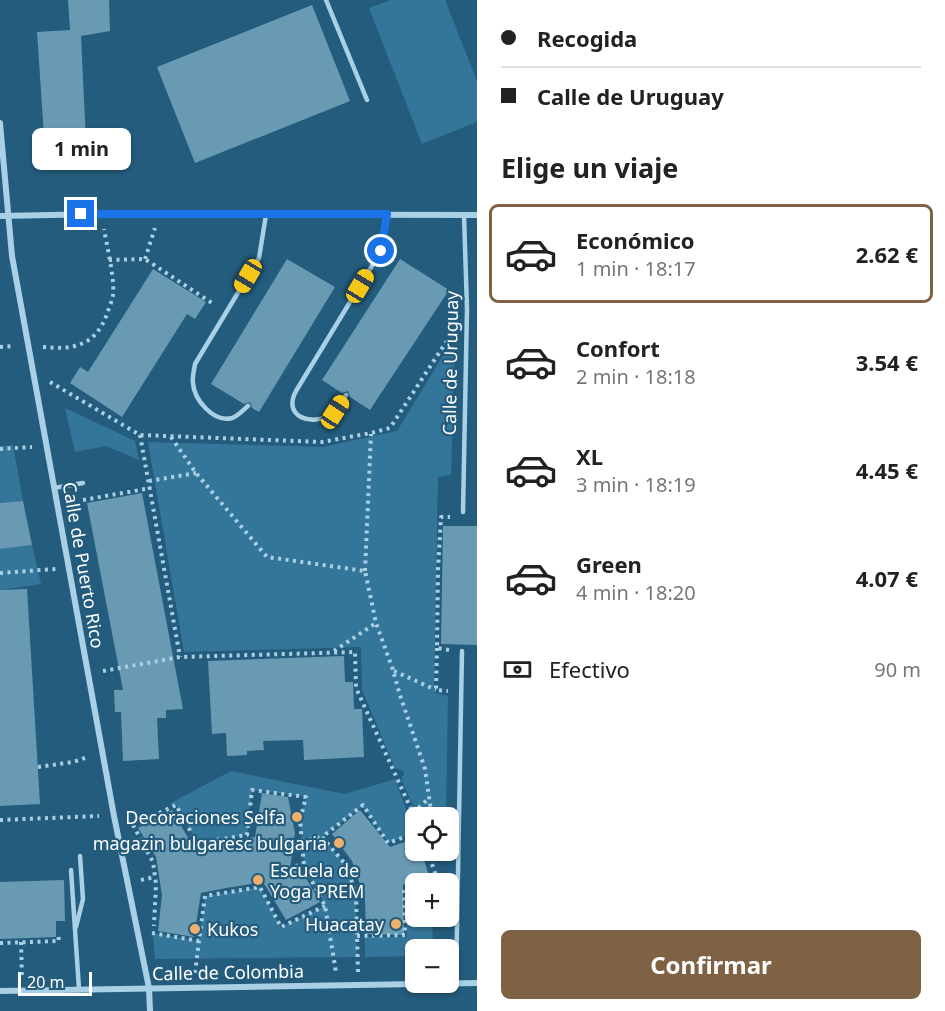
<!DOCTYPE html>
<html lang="es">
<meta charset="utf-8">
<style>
body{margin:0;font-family:"Noto Sans",sans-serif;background:#f2f2f2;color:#222;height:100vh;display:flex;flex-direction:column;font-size:22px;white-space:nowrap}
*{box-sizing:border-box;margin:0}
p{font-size:20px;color:#767676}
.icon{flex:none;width:33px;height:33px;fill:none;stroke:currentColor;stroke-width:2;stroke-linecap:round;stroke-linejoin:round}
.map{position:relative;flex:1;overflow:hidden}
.panel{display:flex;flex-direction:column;background:#fff;width:468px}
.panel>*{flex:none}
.banner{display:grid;align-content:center;height:132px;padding:0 24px;background:#fff}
.buttons{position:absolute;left:405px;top:807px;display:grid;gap:12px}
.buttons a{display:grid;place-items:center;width:54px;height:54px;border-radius:9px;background:#fff;box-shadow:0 2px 4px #0004;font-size:30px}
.scale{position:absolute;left:18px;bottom:15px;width:74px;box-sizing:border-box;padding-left:6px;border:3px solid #fff;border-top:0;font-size:16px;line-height:21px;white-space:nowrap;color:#fff;-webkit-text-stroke:4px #245c7d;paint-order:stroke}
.end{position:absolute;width:27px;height:27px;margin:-14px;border:8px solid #1a73e8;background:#fff;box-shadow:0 0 0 3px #fff}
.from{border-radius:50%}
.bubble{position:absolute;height:42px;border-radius:9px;background:#fff;box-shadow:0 2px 4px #0004;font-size:20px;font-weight:700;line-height:42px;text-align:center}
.car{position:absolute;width:18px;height:36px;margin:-18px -9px;border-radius:8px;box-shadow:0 0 4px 2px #0007;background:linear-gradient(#f5c518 24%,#345 0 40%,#f5c518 0 76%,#345 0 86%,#f5c518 0)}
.banner b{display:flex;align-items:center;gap:21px;height:57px;font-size:22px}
.banner b+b{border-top:2px solid #e0e0e0}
.banner i{width:15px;height:15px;background:#222}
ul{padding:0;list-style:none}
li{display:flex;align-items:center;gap:18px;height:99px;margin:0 12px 9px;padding:0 12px;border:3px solid transparent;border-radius:9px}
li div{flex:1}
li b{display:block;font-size:22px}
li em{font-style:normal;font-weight:700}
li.active{border-color:#7f6243}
li>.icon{width:54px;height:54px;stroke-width:1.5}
h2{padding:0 24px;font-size:27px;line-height:72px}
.pay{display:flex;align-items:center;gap:15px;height:66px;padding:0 24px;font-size:22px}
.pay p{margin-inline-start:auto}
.action{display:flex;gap:12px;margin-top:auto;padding:12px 24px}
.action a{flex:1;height:69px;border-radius:9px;background:#7f6243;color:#fff;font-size:24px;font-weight:700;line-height:69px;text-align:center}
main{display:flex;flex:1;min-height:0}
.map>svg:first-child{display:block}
.green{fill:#347699}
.building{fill:#699ab4}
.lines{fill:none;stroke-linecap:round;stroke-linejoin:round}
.path{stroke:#a9d0e5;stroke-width:4;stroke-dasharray:3 4.5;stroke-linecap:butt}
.lane{stroke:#a9d0e5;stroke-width:4.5}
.street{stroke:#a9d0e5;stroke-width:6}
.route{stroke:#1a73e8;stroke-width:8}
.poi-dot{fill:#f0b06c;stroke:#245c7d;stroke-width:2}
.labels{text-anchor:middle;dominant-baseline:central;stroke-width:4.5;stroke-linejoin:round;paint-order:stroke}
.street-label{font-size:18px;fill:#fff;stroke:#245c7d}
.poi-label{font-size:18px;fill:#fff;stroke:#245c7d;text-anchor:end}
</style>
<main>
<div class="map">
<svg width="477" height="1011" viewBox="0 0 477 1011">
<rect width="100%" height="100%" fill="#245c7d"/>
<g class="green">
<polygon points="391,0 445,0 477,81 477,122 422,144 369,8"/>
<polygon points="450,344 455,347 451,475 438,477 434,693 448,696 446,817 418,817 401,779 404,774 403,771 395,768 362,690 361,647 184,652 148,442 323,447 397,431"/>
<polygon points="65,408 135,441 139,460 106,446 75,452"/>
<polygon points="13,445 23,501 0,503 0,446"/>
<polygon points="32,545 41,584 0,590 0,549"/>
<polygon points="231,771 345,794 395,779 415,833 388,843 363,806 322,837 346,865 356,894 357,957 155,959 153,933 199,941 205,896 260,887 281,927 325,906 304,866 300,820 306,797 252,790 247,835 197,843 176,805 169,804"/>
<polygon points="415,885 416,916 432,917 433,949 416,950 415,956 365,957 365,937 407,937 405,888"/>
</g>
<g class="building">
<polygon points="68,0 109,0 110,31 81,36 87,163 46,165 37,32 70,30"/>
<polygon points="312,5 350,101 195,163 157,67"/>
<polygon points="287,259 335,287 259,412 252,408 250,402 244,404 211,384"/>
<polygon points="400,259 449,290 370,410 350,397 348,391 342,393 322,380"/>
<polygon points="153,269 206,302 195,319 187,314 122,417 70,383 80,367 88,372"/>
<polygon points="142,493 183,709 166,710 166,718 157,718 159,759 123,761 121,712 115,712 114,690 123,690 87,503"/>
<polygon points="23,501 32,545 0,549 0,503"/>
<polygon points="443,526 477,526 477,645 441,644"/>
<polygon points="27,589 40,804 0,806 0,590"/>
<polygon points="344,656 345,682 353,682 354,709 362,709 364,757 304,760 303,740 263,741 264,750 247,751 247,755 227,756 226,733 212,734 208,661"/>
<polygon points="262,793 288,797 295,833 290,869 297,863 320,902 286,920 263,882 226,888 201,893 194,937 158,931 162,895 156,857 138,828 172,810 194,848 255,837"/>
<polygon points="360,810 390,847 416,838 416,850 421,850 429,876 403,885 404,935 366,934 365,899 352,861 332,834"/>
<polygon points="64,880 65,921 56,921 56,937 0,939 0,882"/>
</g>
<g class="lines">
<g class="path">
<polyline points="145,259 155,228"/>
<polyline points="109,260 145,259 215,305"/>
<polyline points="0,347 14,346"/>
<path d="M43,347C74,350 95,346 107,314C109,308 112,301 113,295C115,279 107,247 104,229"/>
<polyline points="50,382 140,435 322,442 371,433 390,428 452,333"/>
<polyline points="140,435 180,657"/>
<polyline points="171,437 196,473 267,557 365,571 376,623 393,670 399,692 425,769 432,818"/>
<polyline points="0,449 32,447"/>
<polyline points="149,481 196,473"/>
<polyline points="83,500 151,488"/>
<polyline points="365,571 371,434"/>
<polyline points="0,573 56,569"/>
<polyline points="437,648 436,690 448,691"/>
<polyline points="449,650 437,648 438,569 441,517 450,517"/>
<polyline points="334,651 376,623"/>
<polyline points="103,671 180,657 355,652 356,688 416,820"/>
<polyline points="394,671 436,690"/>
<polyline points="38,767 73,762 88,757"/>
<polyline points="413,813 428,799"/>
<polyline points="0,820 99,816"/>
<polyline points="133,825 153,862 156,884 154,926"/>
<polyline points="132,826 176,805 197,843 247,835 252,790 306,797 300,820 304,866 325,906 336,972"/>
<polyline points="302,841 322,837"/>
<polyline points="427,850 439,884"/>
<polyline points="430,860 434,850"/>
<polyline points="141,880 155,877"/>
<polyline points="416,884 436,876"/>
<polyline points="152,933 199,941 205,896 260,887 281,927 325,906"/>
<polyline points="357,936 405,935 404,888 416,884"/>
<polyline points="21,942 22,978"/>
<polyline points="0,943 59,941 58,934"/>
<polyline points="358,972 356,894 346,865 322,837 363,805 388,843 416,833"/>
<polyline points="195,973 199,941"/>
</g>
<g class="lane">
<polyline points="326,0 367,100"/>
<path d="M346,395C342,401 338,410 332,414C312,427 282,417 296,391L381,251L387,215"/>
<path d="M248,406C243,410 238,416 232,418C214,423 194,400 193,383C192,377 194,371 195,364L259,258L266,215"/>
<polyline points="54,488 83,483"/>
<polyline points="463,512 467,309 464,215"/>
<polyline points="71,870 79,989"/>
<polyline points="76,927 83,899 80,856"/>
<polyline points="456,984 462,651"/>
</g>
<g class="street">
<polyline points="0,123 12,256 114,816 149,988 150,1011"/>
<polyline points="0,216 101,214 477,215"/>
<polyline points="0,991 477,983"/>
</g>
</g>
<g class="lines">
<polyline class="route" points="81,214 387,214 381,251"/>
</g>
<g class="poi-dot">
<circle cx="297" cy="817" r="6"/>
<circle cx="339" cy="843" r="6"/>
<circle cx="258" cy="880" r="6"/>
<circle cx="396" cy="924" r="6"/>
<circle cx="195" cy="929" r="6"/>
</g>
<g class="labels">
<g class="street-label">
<text transform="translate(450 363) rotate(-89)">Calle de Uruguay</text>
<text transform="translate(84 565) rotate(80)">Calle de Puerto Rico</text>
<text transform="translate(228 972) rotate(-1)">Calle de Colombia</text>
</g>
<g class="poi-label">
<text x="285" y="817">Decoraciones Selfa</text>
<text x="327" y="843">magazin bulgaresc bulgaria</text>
<text x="270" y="870" text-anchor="start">Escuela de<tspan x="270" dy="21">Yoga PREM</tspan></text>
<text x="384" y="924">Huacatay</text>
<text x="207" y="929" text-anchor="start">Kukos</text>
</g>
</g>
</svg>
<div class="buttons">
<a><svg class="icon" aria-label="locate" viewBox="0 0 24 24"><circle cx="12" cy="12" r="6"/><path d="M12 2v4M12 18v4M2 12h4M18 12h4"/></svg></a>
<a>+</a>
<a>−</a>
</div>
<div class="scale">20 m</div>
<i class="end from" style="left:381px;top:251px"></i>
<i class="end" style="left:81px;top:214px"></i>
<div class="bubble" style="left:32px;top:128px;width:99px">1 min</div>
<i class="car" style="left:248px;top:276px;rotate:211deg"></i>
<i class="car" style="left:360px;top:286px;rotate:31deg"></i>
<i class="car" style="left:335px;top:412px;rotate:33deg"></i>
</div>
<section class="panel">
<div class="banner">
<b><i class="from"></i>Recogida</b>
<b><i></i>Calle de Uruguay</b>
</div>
<h2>Elige un viaje</h2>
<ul>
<li class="active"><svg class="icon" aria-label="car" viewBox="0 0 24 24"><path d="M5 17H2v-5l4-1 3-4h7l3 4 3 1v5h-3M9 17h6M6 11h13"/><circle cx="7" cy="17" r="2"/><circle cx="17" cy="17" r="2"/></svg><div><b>Económico</b><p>1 min · 18:17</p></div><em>2.62 €</em></li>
<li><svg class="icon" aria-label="car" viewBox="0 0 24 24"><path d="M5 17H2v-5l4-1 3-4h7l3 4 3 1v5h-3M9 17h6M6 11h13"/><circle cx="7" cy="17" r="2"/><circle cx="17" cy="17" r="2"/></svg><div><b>Confort</b><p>2 min · 18:18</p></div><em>3.54 €</em></li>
<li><svg class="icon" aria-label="car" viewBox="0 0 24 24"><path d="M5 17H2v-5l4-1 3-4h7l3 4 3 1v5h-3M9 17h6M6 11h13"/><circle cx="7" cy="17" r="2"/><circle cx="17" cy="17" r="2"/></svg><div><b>XL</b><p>3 min · 18:19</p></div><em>4.45 €</em></li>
<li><svg class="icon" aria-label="car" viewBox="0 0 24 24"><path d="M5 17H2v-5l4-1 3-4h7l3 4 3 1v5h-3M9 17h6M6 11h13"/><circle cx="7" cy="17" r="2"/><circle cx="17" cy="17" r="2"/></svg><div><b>Green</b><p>4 min · 18:20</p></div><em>4.07 €</em></li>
</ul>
<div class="pay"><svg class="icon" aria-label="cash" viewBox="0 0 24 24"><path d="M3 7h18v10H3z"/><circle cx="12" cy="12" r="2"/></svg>Efectivo<p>90 m</p></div>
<div class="action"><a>Confirmar</a></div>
</section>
</main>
